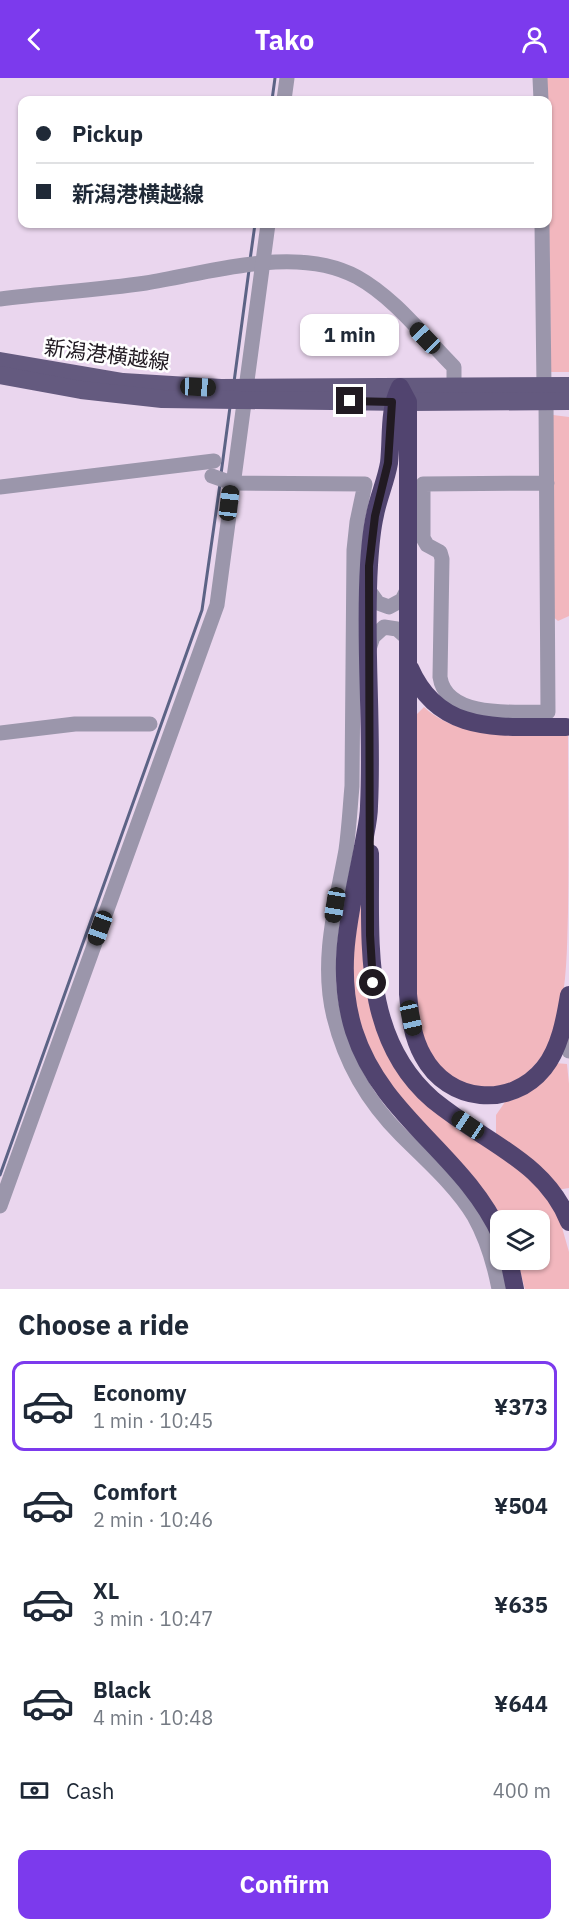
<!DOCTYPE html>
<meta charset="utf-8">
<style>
body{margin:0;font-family:"IBM Plex Sans","Noto Sans JP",sans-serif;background:#f2f2f3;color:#1f2937;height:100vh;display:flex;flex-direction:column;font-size:22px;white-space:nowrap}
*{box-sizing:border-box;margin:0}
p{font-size:20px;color:#747a83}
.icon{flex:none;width:33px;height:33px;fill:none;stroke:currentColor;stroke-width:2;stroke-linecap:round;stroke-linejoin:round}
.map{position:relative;height:1211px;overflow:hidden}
.side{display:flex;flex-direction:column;background:#fff;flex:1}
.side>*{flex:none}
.top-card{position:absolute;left:18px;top:18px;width:534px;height:132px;border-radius:12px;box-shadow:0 2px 4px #0004;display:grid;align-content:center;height:132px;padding:0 18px;background:#fff}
.buttons{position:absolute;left:490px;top:1132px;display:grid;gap:12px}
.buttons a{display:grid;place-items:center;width:60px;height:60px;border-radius:12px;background:#fff;box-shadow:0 2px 4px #0004;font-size:30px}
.end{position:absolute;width:27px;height:27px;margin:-14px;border:8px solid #211a22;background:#fff;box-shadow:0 0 0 3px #fff}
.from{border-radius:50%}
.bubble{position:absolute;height:42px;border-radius:12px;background:#fff;box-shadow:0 2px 4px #0004;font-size:20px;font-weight:700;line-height:42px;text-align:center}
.car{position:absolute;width:18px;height:36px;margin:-18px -9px;border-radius:8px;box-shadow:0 0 4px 2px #0007;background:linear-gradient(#222 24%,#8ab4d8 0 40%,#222 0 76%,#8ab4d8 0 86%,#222 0)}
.top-card b{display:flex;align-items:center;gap:21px;height:57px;font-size:22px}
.top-card b+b{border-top:2px solid #e0e1e3}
.top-card i{width:15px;height:15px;background:#1f2937}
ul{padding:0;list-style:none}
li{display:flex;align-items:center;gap:18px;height:90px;margin:0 12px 9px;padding:0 6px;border:3px solid transparent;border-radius:12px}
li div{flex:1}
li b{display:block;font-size:22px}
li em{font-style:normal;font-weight:700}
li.active{border-color:#7c3aed}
li>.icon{width:54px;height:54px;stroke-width:1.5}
h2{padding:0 18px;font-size:27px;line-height:72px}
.pay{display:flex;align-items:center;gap:15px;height:66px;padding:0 18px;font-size:22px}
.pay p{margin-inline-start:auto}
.action{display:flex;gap:12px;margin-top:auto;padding:12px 18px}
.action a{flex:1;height:69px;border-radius:12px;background:#7c3aed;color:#fff;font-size:24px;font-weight:700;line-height:69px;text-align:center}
header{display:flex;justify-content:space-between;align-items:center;height:78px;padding:0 18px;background:#7c3aed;color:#fff;font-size:27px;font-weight:700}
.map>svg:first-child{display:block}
.green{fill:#f2b7be}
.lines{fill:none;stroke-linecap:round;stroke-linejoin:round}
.stream{stroke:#5c6385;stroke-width:3}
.minor{stroke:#9b96ab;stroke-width:15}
.major{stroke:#645a7f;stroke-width:18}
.highway{stroke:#51446f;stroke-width:18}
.route{stroke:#211a22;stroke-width:8}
.labels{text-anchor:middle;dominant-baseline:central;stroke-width:5;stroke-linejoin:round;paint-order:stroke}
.street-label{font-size:21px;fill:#211a22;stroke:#fff}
</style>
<header><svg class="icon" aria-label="back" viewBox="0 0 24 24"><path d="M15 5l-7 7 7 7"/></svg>Tako<svg class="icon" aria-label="person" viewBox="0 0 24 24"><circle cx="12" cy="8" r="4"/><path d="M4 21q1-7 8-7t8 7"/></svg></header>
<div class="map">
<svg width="569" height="1211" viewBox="0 0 569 1211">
<rect width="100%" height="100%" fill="#ead6ee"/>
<g class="green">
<polygon points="547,0 569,0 569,294 551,294"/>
<polygon points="553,337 569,339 569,538 558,543 550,536"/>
<path d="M424,629C459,662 523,659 568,656C568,715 569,775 568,834C567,873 567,915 555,952C541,995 496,1029 453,1000C445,994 435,987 430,978C419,960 418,937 416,916L415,638Z"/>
<polygon points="361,816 396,987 530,1096 555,1125 569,1174 569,1211 525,1211 517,1182 540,1182 540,1143 502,1143 496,1130 377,993 360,952 349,910"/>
<path d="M555,985L567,986L569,1006V1110L557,1112L496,1057V1037L505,1024C528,1020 542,1003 555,985Z"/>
</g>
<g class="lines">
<g class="stream">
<polyline points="272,22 275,0"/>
<polyline points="250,182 255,146"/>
<polyline points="234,304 249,192"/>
<polyline points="221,396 230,329"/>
<polyline points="0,1097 202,532 220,406"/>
</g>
<g class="minor">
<polyline points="540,0 541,22"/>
<polyline points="284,22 287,0"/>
<polyline points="542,146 544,308"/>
<path d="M0,221C48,215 97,212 146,205C210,195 296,166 357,199C395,220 424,259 454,289V309"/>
<path d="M546,323L548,634C516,634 446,641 440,599L442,481L440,474L427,467L423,460V406L547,405"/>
<path d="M212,398L232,405L365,406L357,444L354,472L352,708C350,730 349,751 346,772C336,827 320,883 334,939C345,984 368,1024 401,1057C426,1082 455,1107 474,1138C487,1161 494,1185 499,1211"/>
<polyline points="0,409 214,383"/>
<polyline points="368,511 378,525 389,529 402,522 407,512"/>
<polyline points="369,571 373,559 384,549 397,551 408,561"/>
<polyline points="0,655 75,646 150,646"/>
<polyline points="569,943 569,973"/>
<polyline points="0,1128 217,527 268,146"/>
</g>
<g class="major">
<polyline points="0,283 123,304 221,310 569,308"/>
<polyline points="0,297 81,312 162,321 408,324 569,323"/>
</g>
<g class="highway">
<path d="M410,590C440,659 503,648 566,649"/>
<path d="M370,775C371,861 360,959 433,1022C448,1034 464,1045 481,1056C518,1080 552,1101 569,1144"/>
<path d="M501,1158C464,1076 382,1040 354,953C334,889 351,833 363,769C365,756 369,742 369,728C373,648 364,567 369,487C370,471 371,454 375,437C378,420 386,403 389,385C392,359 388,333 400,309L408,324V916C410,937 412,959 423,978C448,1025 511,1031 544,990C560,970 565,941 569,917"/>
<polyline points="509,1182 515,1211"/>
</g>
</g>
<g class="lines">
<polyline class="route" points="350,323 392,324 388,385 375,438 369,488 370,857 373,905"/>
</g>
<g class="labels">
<g class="street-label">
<text transform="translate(107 276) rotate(7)">新潟港横越線</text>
</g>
</g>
</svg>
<div class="buttons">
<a><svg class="icon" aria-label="layers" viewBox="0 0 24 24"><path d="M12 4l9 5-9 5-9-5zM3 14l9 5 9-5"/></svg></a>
</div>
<i class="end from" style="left:373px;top:905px"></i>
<i class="end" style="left:350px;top:323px"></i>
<div class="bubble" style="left:300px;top:236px;width:99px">1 min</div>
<i class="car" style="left:425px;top:260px;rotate:316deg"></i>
<i class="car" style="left:198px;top:309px;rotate:93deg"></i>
<i class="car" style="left:229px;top:425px;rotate:7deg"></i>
<i class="car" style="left:335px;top:827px;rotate:189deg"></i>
<i class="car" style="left:100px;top:850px;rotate:200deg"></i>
<i class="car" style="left:411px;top:940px;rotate:167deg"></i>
<i class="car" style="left:468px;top:1047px;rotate:304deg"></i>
<div class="top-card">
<b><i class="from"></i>Pickup</b>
<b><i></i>新潟港横越線</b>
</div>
</div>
<section class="side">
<h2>Choose a ride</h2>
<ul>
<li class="active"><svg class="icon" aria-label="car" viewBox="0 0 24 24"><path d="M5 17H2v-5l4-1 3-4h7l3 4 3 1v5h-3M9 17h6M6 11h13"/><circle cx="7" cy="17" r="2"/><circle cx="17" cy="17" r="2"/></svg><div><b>Economy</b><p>1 min · 10:45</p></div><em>¥373</em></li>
<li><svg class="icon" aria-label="car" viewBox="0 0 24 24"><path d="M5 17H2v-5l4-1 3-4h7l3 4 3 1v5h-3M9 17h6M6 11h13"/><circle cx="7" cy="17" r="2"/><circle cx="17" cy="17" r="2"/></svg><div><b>Comfort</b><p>2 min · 10:46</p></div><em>¥504</em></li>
<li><svg class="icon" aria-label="car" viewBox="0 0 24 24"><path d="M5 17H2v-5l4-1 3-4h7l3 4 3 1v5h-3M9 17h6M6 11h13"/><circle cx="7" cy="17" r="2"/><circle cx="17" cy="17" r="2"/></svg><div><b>XL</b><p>3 min · 10:47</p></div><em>¥635</em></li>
<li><svg class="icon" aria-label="car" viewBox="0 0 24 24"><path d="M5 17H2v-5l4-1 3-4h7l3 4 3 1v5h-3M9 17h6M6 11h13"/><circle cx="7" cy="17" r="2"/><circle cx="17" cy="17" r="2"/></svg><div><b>Black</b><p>4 min · 10:48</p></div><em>¥644</em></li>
</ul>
<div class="pay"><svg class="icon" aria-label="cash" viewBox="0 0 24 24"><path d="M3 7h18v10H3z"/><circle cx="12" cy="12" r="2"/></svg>Cash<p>400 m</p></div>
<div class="action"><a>Confirm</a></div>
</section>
